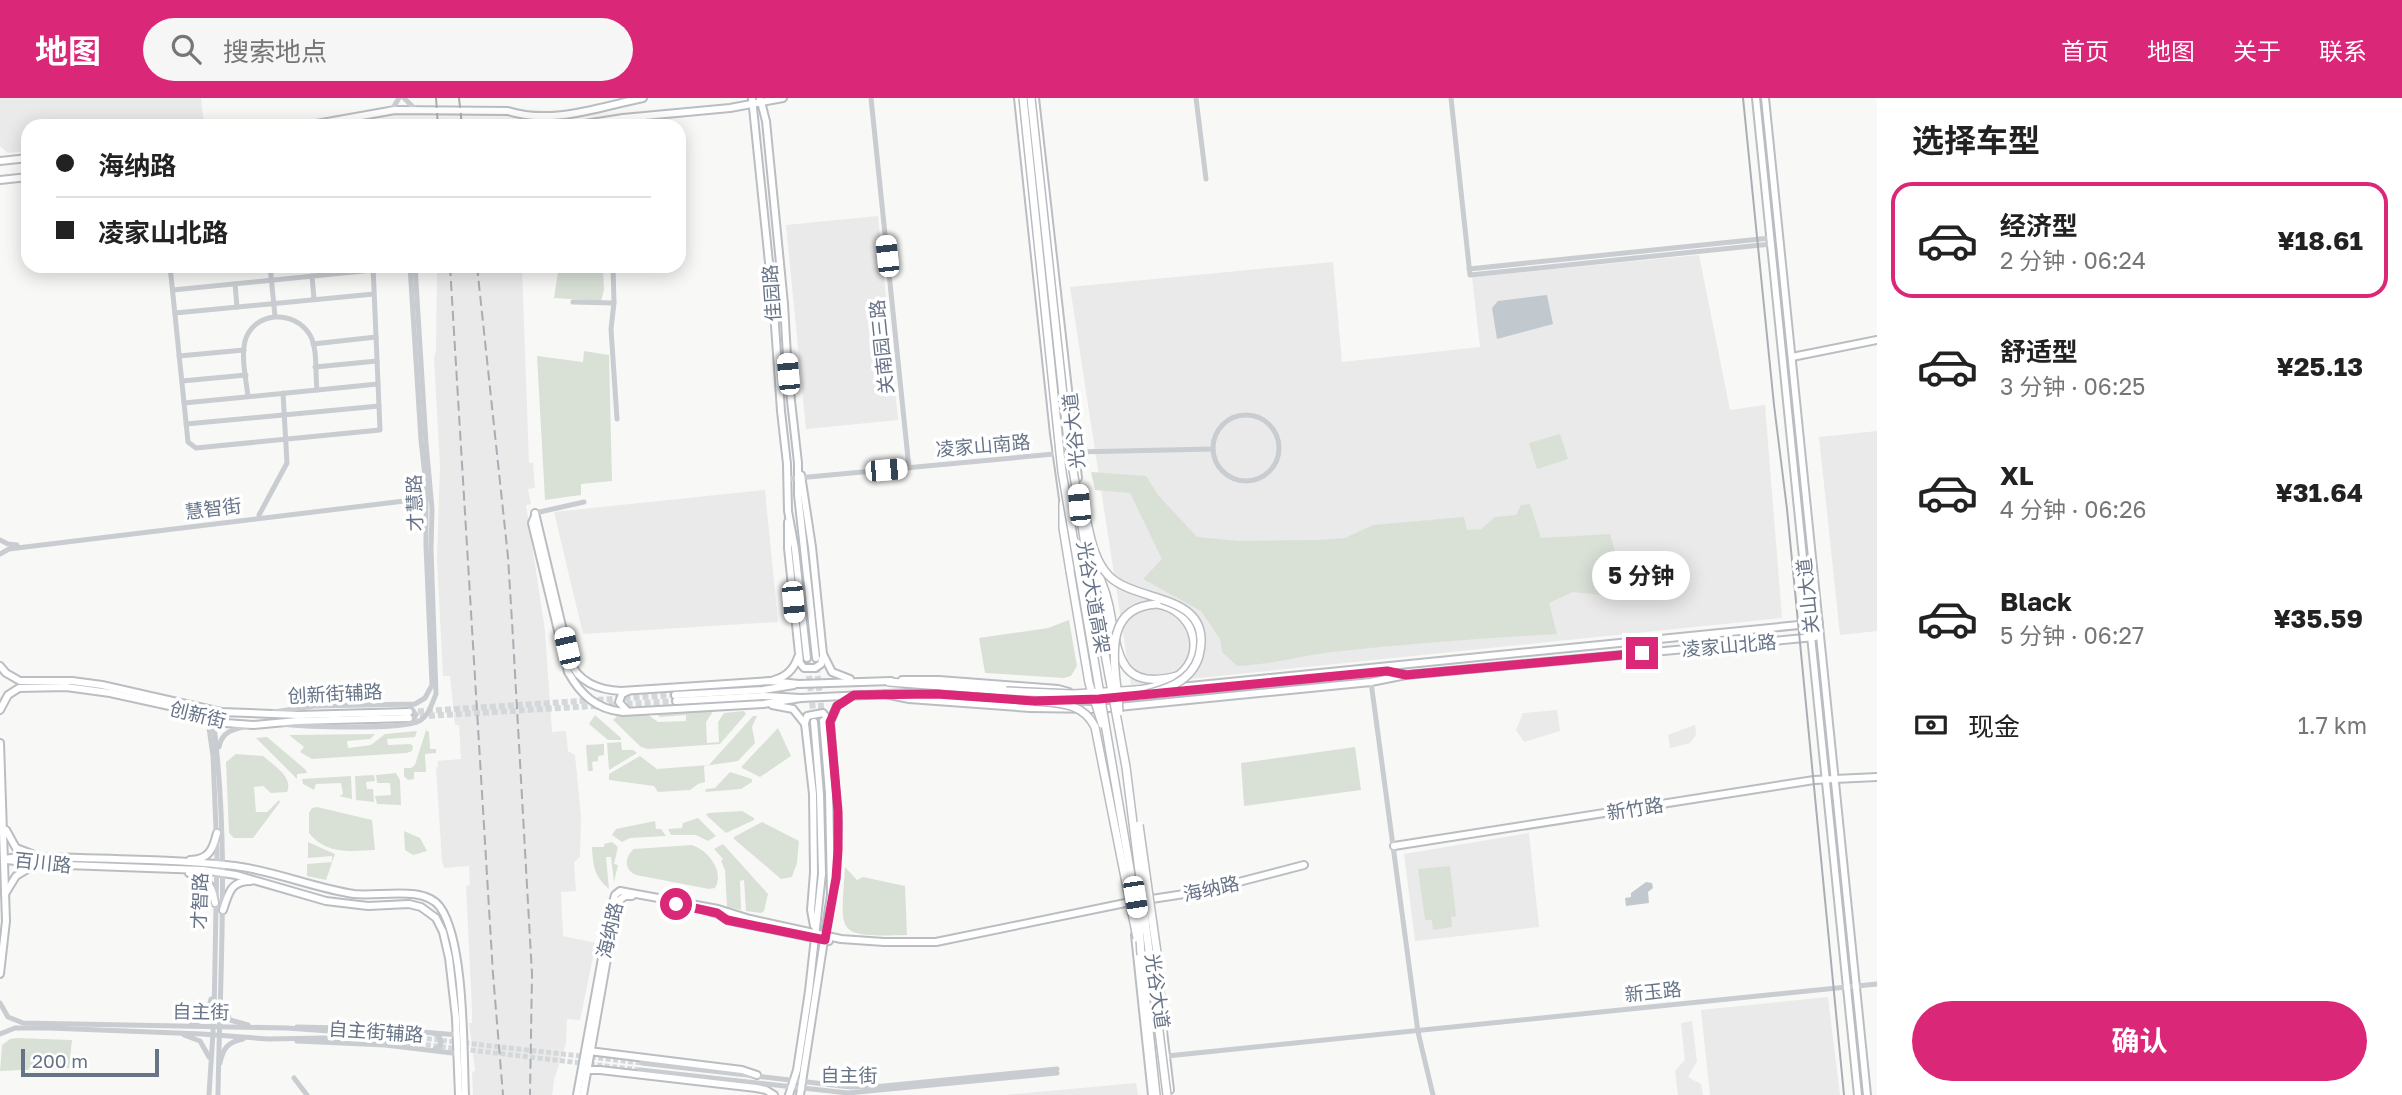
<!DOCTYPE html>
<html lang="zh">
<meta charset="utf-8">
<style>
body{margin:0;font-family:"Golos Text","Noto Sans SC",sans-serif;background:#f6f6f6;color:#222;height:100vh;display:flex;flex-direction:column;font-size:26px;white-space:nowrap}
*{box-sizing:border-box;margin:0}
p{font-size:23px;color:#767676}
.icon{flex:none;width:38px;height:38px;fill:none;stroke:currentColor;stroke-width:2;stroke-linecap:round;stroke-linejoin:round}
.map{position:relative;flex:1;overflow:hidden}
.drawer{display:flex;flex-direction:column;background:#fff;width:525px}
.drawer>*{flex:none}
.top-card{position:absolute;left:21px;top:21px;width:665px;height:154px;border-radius:21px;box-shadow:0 4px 18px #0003;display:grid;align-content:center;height:154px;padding:0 35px;background:#fff}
.scale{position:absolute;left:21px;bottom:18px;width:138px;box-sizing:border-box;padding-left:7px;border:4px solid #677488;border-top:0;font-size:19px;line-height:24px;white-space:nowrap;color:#677488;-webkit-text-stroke:5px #fff;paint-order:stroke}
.end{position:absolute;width:32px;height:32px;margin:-16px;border:9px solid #db2777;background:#fff;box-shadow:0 0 0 4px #fff}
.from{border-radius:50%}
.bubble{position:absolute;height:49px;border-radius:24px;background:#fff;box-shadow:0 4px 18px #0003;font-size:23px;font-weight:700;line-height:49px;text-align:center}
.car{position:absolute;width:21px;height:42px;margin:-21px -10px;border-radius:9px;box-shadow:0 0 5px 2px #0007;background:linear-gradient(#fff 24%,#345 0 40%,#fff 0 76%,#345 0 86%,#fff 0)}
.top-card b{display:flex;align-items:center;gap:24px;height:66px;font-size:26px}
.top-card b+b{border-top:2px solid #e0e0e0}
.top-card i{width:18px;height:18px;background:#222}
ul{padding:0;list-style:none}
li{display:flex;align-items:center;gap:21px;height:116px;margin:0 14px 10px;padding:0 21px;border:4px solid transparent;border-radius:21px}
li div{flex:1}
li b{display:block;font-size:26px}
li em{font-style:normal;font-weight:700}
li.selected{border-color:#db2777}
li>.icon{width:63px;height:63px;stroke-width:1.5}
h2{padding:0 35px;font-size:32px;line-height:84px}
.pay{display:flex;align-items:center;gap:18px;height:77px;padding:0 35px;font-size:26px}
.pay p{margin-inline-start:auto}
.button{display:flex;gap:14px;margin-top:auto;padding:14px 35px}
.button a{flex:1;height:80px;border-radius:42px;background:#db2777;color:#fff;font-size:28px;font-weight:700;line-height:80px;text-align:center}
header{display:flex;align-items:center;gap:42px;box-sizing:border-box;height:98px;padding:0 35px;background:#db2777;color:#fff}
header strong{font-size:33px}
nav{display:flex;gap:38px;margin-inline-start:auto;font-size:24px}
.search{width:490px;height:63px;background:#f6f6f6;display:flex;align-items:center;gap:18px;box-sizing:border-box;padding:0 24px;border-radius:38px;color:#767676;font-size:26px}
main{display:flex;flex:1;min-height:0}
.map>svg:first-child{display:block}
.built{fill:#e9eae9}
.green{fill:#d9e1d7}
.water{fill:#c1c9cf}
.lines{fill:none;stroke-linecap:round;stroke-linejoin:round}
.minor-tunnel{stroke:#d4d8da;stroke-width:5;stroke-dasharray:5 2.5;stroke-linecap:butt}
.major-tunnel{stroke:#d4d8da;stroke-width:6;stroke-dasharray:6 3;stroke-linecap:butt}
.major-casing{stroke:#babdc2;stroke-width:10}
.highway-casing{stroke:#b9bcc0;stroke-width:10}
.minor{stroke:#c9ccd0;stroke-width:5}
.major{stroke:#fff;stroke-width:6}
.highway{stroke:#fff;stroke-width:7}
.tram{stroke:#a9adb4;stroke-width:2}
.rail{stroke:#a9adb4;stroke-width:2;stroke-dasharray:10 5;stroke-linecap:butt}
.major-bridge-casing{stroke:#babdc2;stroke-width:10;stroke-linecap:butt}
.highway-bridge-casing{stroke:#b9bcc0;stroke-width:10;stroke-linecap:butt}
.major-bridge{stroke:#fff;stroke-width:6}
.highway-bridge{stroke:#fff;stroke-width:7}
.route{stroke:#db2777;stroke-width:9}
.labels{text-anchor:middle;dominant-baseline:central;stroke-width:7;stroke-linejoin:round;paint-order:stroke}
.street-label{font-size:19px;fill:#677488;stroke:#fff}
</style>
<header>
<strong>地图</strong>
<div class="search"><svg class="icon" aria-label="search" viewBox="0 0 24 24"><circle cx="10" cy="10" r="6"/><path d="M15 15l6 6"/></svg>搜索地点</div>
<nav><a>首页</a><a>地图</a><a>关于</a><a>联系</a></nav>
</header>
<main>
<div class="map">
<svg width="1877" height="997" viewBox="0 0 1877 997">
<rect width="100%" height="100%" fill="#f8f9f6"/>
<g class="built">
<polygon points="0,0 201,0 204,28 28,28 28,53 8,55 0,48"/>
<polygon points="878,118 898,322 806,331 786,127"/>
<polygon points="1699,157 1730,312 1765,307 1782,520 1131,587 1070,189 1333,164 1342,264 1480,249 1472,179"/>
<polygon points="437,168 522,168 529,365 533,365 535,390 528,391 531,406 526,407 545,533 552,634 566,633 568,653 575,657 581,718 580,759 574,764 576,793 561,794 563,838 596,845 580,922 567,921 566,945 554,982 552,997 473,997 472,974 475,973 469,925 472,925 472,912 466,788 470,787 469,768 444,770 442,763 436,670 438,669 438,663 461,661 459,627 455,627 450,578 443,578 437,461 440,368 434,260 436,252"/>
<polygon points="1877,333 1877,533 1840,537 1819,339"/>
<polygon points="765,392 778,524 583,536 554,414"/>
<polygon points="1557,612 1560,633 1524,644 1516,632 1523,615"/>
<polygon points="1695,627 1696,637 1690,645 1670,650 1668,637"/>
<polygon points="1529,735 1539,829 1415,843 1404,756"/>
<polygon points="1828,899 1840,997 1710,997 1701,912"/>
<polygon points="1692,923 1697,963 1688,979 1701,986 1703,997 1678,997 1675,973 1685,962 1681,925"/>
<polygon points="1136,985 1138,997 1005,997"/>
</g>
<g class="green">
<polygon points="559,168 603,168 604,192 601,203 554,200"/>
<polygon points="584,253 609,257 612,383 581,386 581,397 545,402 537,258 583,264"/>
<polygon points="1560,336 1568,361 1537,371 1529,345"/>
<path d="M1091,374L1146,378L1158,397L1197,439L1239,443L1318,442L1345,440L1373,427L1464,419L1467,432L1481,431L1495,419L1516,417L1521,407L1530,406L1541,440L1610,436L1628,500L1573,494L1549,505L1557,536C1482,540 1407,546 1332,554C1300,558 1270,567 1237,568L1222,554L1220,541L1201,513L1143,481L1162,461L1130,395L1095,392Z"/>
<polygon points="1069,522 1077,568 1071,578 1064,580 985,575 979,540 1048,530"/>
<polygon points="711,612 712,615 706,624 707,645 719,644 718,624 724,615 744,613 746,616 720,646 648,651 641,649 613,622 617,618 647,616 658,624 686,623 686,617 660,619 657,616"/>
<polygon points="595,617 621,640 621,642 608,642 589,626"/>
<polygon points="753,618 757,618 752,629 755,645 738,663 704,668 705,684 698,686 690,692 658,694 654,688 609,682 609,676 640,658 657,671 709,667"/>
<polygon points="778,630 791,658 760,679 742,670 742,668"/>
<polygon points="426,632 429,634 430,651 436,651 436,655 425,656 426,674 414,674 414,681 408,682 404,678 404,670 411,670 415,667"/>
<polygon points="417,633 415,639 387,641 388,647 410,646 413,648 412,653 407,655 312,661 300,654 304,649 289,637 375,636 370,641 347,643 348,650 371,647 385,636"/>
<polygon points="267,639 306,672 307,675 297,676 297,681 256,640"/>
<polygon points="621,644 622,652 633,652 637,655 609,672 607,645"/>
<polygon points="604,646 604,657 598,658 598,663 592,664 593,673 588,673 586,647"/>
<polygon points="1355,649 1361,692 1244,708 1241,665"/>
<path d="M236,656L263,658C273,667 294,679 287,694L271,695L263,688L254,689L256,714H267L279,702L280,704L253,740H234L229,735L226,664Z"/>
<polygon points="730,674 752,681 752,684 741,691 705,694 706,691 715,690"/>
<polygon points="396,675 400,682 401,707 377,706 375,698 391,697 390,685 377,685 376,677"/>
<polygon points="374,677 375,683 366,684 367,691 373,691 374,704 356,702 355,678"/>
<polygon points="351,678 352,701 339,698 343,696 341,685 316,686 314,692 303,686 302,681"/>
<path d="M317,709L372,722L375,752C349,753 327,757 309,735V715L312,710Z"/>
<polygon points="742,713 754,720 754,722 726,735 706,717 708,715"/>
<polygon points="698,720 716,738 708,743 696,737 671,737 668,731 682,730 683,725"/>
<polygon points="655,723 656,731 661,731 666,738 630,740 622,744 612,737 616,731"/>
<polygon points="762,724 799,743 797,765 792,779 781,781 734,741 734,739"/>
<polygon points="404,733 420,740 427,753 413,757 405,752"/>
<polygon points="308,744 335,756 326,782 307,778 307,766 332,764 332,758 308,760"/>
<path d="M612,744L618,749L614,766L618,767L614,784L611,759H606L609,791C594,778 593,768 592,749H604V746Z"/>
<polygon points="723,746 768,796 764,813 761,815 746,813 744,782 740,783 741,812 727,809 725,772 721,763 723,761 714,751"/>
<path d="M692,747C708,752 725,774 715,790L709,791L636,777C624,772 624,759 634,751Z"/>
<polygon points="1450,768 1456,818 1451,819 1452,829 1433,832 1432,822 1425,822 1418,771"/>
<path d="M845,769L857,782L863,779L905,788L907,837C834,839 841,837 845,769Z"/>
<polygon points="17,940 72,942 69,970 0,973 2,947 10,941"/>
</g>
<g class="water">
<polygon points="1547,197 1553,226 1497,241 1492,210 1498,203"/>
<polygon points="1646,784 1652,785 1653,790 1648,794 1649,805 1626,808 1625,800 1631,799 1631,795"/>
</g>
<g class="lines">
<g class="minor-tunnel">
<polyline points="412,939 642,965"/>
<polyline points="411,945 640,972"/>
</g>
<g class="major-tunnel">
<polyline points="807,560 814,621"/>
<polyline points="816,560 822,618"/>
<polyline points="409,614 675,597"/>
<polyline points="411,619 676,603"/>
</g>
<g class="major-casing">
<g id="major">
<polyline points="752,0 774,213 781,313 787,366 788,413 795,451 807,560"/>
<polyline points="760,0 766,23 784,206 788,276 798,365 798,397 816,560"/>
<polyline points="1018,0 1054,336 1064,408"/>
<polyline points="1035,0 1078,380"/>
<polyline points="1756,0 1858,997"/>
<polyline points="1765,0 1867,997"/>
<path d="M305,28L395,12L508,13C553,27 598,9 643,0"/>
<polyline points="438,28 486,28"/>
<polyline points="572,28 623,20 730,10 783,0"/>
<polyline points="0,63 28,60"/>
<polyline points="0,82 28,79"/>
<polyline points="1792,259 1877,242"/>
<polyline points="801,377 812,449 823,556 832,574 850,581"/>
<path d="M535,415L570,562C577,584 599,592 621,593L770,583L799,586L891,583"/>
<path d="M535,418L532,425L568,574C581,597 596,611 623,614L763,606L801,600"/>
<polyline points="1066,419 1096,598"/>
<polyline points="788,424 788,450 800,565 804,570 815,570 821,566 823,558"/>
<polyline points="0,568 6,575 20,583 72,583 102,587 221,614 298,617 409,614"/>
<polyline points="1380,574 1404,576"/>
<path d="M774,582C786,579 794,571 798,559"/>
<polyline points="902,582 939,582 1058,591 1069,594"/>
<polyline points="1170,590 1819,525"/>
<polyline points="885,596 909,601 1030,610 1098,611 1371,584 1406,577 1815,539"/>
<polyline points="675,597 763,592 794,587"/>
<polyline points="1154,597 1317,580"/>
<polyline points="676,603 764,598 801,600 909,595 1034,603"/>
<polyline points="772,607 793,611 805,626 813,696 814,775 811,812 814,828"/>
<polyline points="0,612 8,597 19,590 66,589 110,595 174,609 225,625 253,627 297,623 409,620"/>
<polyline points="627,613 619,604 622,596 628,593"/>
<polyline points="805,625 807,618 823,615 829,623"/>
<polyline points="0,645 6,823 0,876"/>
<polyline points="1106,650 1123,753"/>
<polyline points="6,732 16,750 32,756"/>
<polyline points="1394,748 1814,682 1877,679"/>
<path d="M5,761L18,759H44C107,761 172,761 235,768C275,773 314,790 354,796C379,799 424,787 440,809C465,844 463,952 465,997"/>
<polyline points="7,762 39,766 203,772 236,777 326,803 368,808 409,806 421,809 436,820 443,834 449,860 456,920 459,997"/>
<path d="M190,762C209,762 213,751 217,735"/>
<path d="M189,775C207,779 212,787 215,805"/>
<polyline points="833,792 836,780 838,726 830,624 837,608 850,599"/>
<polyline points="5,796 16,778 34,767"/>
<polyline points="1145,802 1204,793 1304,767"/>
<polyline points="1147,811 1153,860"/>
<path d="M223,812C229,795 230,783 251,783"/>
<polyline points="711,814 717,815 727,822 829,843"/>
<polyline points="1135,837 1152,997"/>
<polyline points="1163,933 1170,992"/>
<polyline points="589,953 742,972 757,977"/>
<polyline points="584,972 600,972 756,990 766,992 774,997"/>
<polyline points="577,997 611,811 615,797 620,793 718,811 750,821 841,841 884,844 936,844 1135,803"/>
<polyline points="583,997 617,804 625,798 632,798"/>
<polyline points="789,997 797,972 809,893 822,776 820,696 814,624"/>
<polyline points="800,997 831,797 829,695 823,623"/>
</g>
</g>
<g class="highway-casing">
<g id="highway">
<polyline points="1063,406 1063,430 1070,473"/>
<path d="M1089,458C1098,475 1105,489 1109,508C1118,553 1117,594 1177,578"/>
<polyline points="889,584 1006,593"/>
<path d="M1136,592C1152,590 1166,587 1179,577C1208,554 1192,511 1157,506"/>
<polyline points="1141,857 1156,997"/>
<polyline points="1158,862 1163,935"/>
</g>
</g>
<g class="minor">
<polyline points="404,0 415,11"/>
<polyline points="871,0 909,370"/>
<polyline points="1196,0 1206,81"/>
<polyline points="1451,0 1470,177 1771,146"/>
<polyline points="388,12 393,10 399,0"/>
<polyline points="624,28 633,19"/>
<polyline points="170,168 188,344 196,350 380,332 373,168"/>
<polyline points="270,168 275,218"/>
<polyline points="170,170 190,168"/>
<polyline points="1469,171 1770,140"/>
<polyline points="312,178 314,201"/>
<polyline points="235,186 237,209"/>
<polyline points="173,192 373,172"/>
<polyline points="573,204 614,205 613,168"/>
<polyline points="614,205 611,231 617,321"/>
<polyline points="175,215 374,196"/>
<polyline points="313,246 376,239"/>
<polyline points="179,258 244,252"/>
<polyline points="315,269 377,263"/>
<polyline points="182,283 246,277"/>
<path d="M248,298C246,282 241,259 245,243C254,213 294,211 310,237C318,251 315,276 317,292"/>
<polyline points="184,305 378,286"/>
<circle cx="1246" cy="350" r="33"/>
<polyline points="186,326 379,308"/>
<polyline points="787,381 1076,354 1212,351"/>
<polyline points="535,415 584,404"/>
<polyline points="259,417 287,365 283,295"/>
<polyline points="0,442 8,446 17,447"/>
<polyline points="0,456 9,451 429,400"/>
<polyline points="1371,584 1418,934 1433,997"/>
<polyline points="409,607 416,617 411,624"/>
<path d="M212,613C230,742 220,867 218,997"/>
<polyline points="274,614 314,608 415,606 425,600 432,587 426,448 426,388 421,342 410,168"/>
<polyline points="207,616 213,658 217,755 214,918 209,997"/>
<path d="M283,626C304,629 403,632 419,623C429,618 432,605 436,596L431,451L432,411L426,345L415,168"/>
<path d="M219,649C222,633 234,631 248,628"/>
<polyline points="0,905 8,919 23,925 287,930 412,939"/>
<polyline points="223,908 230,922 248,927"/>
<path d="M191,925C206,924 208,913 211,901"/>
<polyline points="297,929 386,931 458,937"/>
<polyline points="0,936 15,930 49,930 202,936 268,941 324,940 411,945"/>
<polyline points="435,936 439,938 441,944 439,949 435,951"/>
<polyline points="184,937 200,943 209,959"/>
<polyline points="297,943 385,947 461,956"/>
<polyline points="1167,958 1877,886"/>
<path d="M220,965C223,950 228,944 243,941"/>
<polyline points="642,965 850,989 884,988 1057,971"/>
<polyline points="640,972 848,995 1057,975"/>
<polyline points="294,980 307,997"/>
</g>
<use href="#major" class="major"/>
<use href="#highway" class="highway"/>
<polyline class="tram" points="1743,0 1774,307 1787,411 1844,997"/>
<g class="rail">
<polyline points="436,0 438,28"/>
<polyline points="459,0 462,28"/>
<polyline points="450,168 493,876 503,997"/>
<polyline points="477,168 508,459 513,540 532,876 530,997"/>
</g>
<g class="major-bridge-casing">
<polyline id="major-bridge" points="1053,602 1140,598"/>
</g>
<g class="highway-bridge-casing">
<g id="highway-bridge">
<polyline points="1023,0 1062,374 1139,824 1141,857"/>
<polyline points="1031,0 1067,334 1087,459 1126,669 1167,997"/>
<path d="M1083,408C1090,432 1091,459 1109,478C1137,506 1215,494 1199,558C1191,585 1164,592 1140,598"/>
<polyline points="1070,473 1089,585 1102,626"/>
<polyline points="1006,593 1073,596 1136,592"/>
<path d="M1034,603C1058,605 1083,604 1095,629L1137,840"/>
<path d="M1119,614C1118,577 1096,509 1157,506"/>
<polyline points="1139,727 1158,862"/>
</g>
</g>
<use href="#major-bridge" class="major-bridge"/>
<use href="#highway-bridge" class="highway-bridge"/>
</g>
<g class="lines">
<polyline class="route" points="676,806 717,815 727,822 825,842 836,780 838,752 838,713 830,624 837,608 854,597 937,596 1034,603 1099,601 1387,573 1406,577 1642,555"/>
</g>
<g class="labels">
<g class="street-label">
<text transform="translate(771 195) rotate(-94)">佳园路</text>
<text transform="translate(881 249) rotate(-96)">关南园三路</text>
<text transform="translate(1073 333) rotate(-96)">光谷大道</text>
<text transform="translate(983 347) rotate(-5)">凌家山南路</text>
<text transform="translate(414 405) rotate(-92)">才慧路</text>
<text transform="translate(213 410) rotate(-7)">慧智街</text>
<text transform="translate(1807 498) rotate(-96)">关山大道</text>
<text transform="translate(1094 499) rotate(80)">光谷大道高架</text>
<text transform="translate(1729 547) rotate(-5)">凌家山北路</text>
<text transform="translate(335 595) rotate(-3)">创新街辅路</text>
<text transform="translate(198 616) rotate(14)">创新街</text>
<text transform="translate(1635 710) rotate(-9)">新竹路</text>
<text transform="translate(43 764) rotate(6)">百川路</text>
<text transform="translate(1211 790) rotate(-12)">海纳路</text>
<text transform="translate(199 803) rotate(-88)">才智路</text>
<text transform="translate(609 832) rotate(-77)">海纳路</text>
<text transform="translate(1158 893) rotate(82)">光谷大道</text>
<text transform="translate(1653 893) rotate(-6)">新玉路</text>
<text transform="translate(201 913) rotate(1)">自主街</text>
<text transform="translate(376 933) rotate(4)">自主街辅路</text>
<text x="849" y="976">自主街</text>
</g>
</g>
</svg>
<div class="scale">200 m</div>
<i class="end from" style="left:676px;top:806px"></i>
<i class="end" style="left:1642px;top:555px"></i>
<div class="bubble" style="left:1592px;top:453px;width:98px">5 分钟</div>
<i class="car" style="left:887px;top:158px;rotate:354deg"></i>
<i class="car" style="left:788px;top:276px;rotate:355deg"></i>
<i class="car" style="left:886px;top:372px;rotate:85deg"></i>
<i class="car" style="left:1079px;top:407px;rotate:355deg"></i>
<i class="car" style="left:793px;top:504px;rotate:175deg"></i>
<i class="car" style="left:567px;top:550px;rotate:347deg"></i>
<i class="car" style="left:1135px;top:799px;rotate:171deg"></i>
<div class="top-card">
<b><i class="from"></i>海纳路</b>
<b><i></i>凌家山北路</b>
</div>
</div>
<section class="drawer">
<h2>选择车型</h2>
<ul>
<li class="selected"><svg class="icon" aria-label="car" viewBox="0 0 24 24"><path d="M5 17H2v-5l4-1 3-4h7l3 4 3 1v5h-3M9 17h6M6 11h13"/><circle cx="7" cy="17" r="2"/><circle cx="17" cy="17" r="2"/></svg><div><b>经济型</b><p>2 分钟 · 06:24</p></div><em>¥18.61</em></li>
<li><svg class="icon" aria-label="car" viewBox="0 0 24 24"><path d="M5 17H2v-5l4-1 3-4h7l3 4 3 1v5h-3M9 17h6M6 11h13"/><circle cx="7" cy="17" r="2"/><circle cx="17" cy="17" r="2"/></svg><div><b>舒适型</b><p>3 分钟 · 06:25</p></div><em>¥25.13</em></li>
<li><svg class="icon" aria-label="car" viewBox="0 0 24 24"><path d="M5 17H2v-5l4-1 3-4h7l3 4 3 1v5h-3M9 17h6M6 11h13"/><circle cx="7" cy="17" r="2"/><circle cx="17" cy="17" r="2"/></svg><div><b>XL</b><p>4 分钟 · 06:26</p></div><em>¥31.64</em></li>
<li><svg class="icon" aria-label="car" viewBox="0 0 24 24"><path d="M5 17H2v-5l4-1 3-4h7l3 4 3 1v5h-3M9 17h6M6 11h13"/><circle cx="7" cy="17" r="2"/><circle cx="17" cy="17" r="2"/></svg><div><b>Black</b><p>5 分钟 · 06:27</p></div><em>¥35.59</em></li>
</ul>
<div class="pay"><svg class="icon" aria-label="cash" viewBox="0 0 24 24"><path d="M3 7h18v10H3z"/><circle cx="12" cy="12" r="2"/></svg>现金<p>1.7 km</p></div>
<div class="button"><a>确认</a></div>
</section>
</main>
